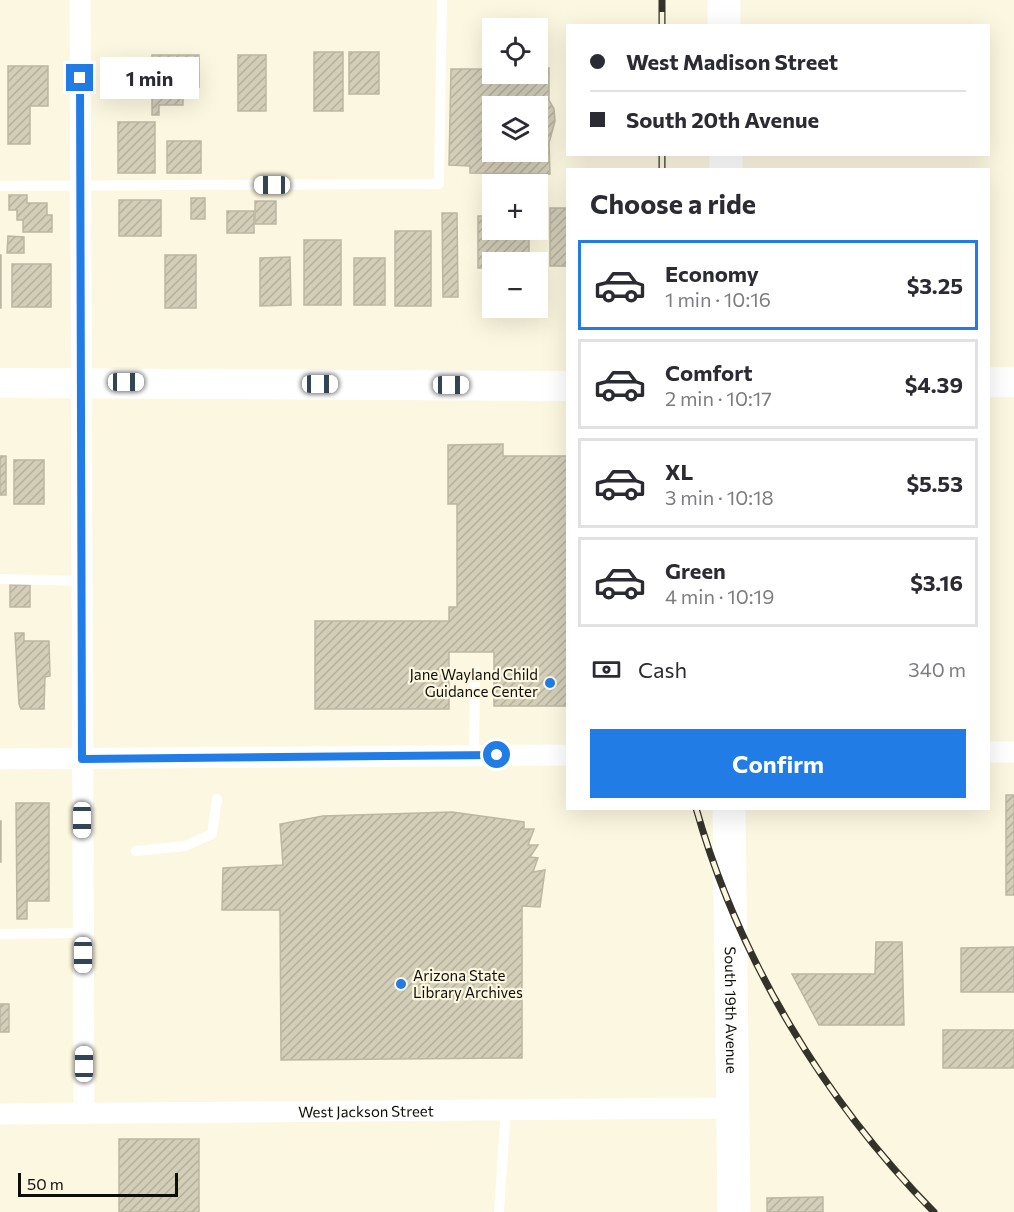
<!DOCTYPE html>
<meta charset="utf-8">
<style>
body{margin:0;font-family:Commissioner,sans-serif;background:#f7f7f7;color:#2b2b33;height:100vh;display:flex;flex-direction:column;font-size:22px;white-space:nowrap}
*{box-sizing:border-box;margin:0}
p{font-size:20px;color:#7c7c81}
.icon{flex:none;width:33px;height:33px;fill:none;stroke:currentColor;stroke-width:2;stroke-linecap:round;stroke-linejoin:round}
.map{position:relative;flex:1;overflow:hidden}
.details{position:absolute;left:566px;top:168px;width:424px;height:642px;display:flex;flex-direction:column;background:#fff;border-radius:0px;box-shadow:0 6px 24px #0002}
.details>*{flex:none}
.hud{position:absolute;left:566px;top:24px;width:424px;height:132px;border-radius:0px;box-shadow:0 6px 24px #0002;display:grid;align-content:center;height:132px;padding:0 24px;background:#fff}
.tools{position:absolute;left:482px;top:18px;display:grid;gap:12px}
.tools a{display:grid;place-items:center;width:66px;height:66px;border-radius:0px;background:#fff;box-shadow:0 6px 24px #0002;font-size:30px}
.scale{position:absolute;left:18px;bottom:15px;width:160px;box-sizing:border-box;padding-left:6px;border:3px solid #0f0e06;border-top:0;font-size:16px;line-height:21px;white-space:nowrap;color:#0f0e06;-webkit-text-stroke:4px #fcf7e0;paint-order:stroke}
.end{position:absolute;width:27px;height:27px;margin:-14px;border:8px solid #217ce6;background:#fff;box-shadow:0 0 0 3px #fff}
.from{border-radius:50%}
.bubble{position:absolute;height:42px;border-radius:0px;background:#fff;box-shadow:0 6px 24px #0002;font-size:20px;font-weight:700;line-height:42px;text-align:center}
.car{position:absolute;width:18px;height:36px;margin:-18px -9px;border-radius:8px;box-shadow:0 0 4px 2px #0007;background:linear-gradient(#fff 24%,#345 0 40%,#fff 0 76%,#345 0 86%,#fff 0)}
.hud b{display:flex;align-items:center;gap:21px;height:57px;font-size:22px}
.hud b+b{border-top:2px solid #e1e1e2}
.hud i{width:15px;height:15px;background:#2b2b33}
ul{padding:0;list-style:none}
li{display:flex;align-items:center;gap:18px;height:90px;margin:0 12px 9px;padding:0 12px;border:3px solid #e1e1e2;border-radius:0px}
li div{flex:1}
li b{display:block;font-size:22px}
li em{font-style:normal;font-weight:700}
li.current{border-color:#217ce6}
li>.icon{width:54px;height:54px;stroke-width:1.5}
h2{padding:0 24px;font-size:27px;line-height:72px}
.pay{display:flex;align-items:center;gap:15px;height:66px;padding:0 24px;font-size:22px}
.pay p{margin-inline-start:auto}
.button{display:flex;gap:12px;margin-top:auto;padding:12px 24px}
.button a{flex:1;height:69px;border-radius:0px;background:#217ce6;color:#fff;font-size:24px;font-weight:700;line-height:69px;text-align:center}
.map>svg:first-child{display:block}
.building{fill:url(#building-hatch);stroke:#bcb7a2;stroke-width:1.5;fill-rule:evenodd}
.lines{fill:none;stroke-linecap:round;stroke-linejoin:round}
.lane{stroke:#fff;stroke-width:10}
.street{stroke:#fff;stroke-width:21}
.secondary{stroke:#fff;stroke-width:30}
.primary{stroke:#fff;stroke-width:33}
.rail-casing{stroke:#353329;stroke-width:7}
.rail{stroke:#fcf7e0;stroke-width:4.5;stroke-dasharray:14;stroke-linecap:butt}
.route{stroke:#217ce6;stroke-width:8}
.poi-dot{fill:#217ce6;stroke:#fcf7e0;stroke-width:2}
.labels{text-anchor:middle;dominant-baseline:central;stroke-width:4.5;stroke-linejoin:round;paint-order:stroke}
.poi-label{font-size:15px;fill:#0f0e06;stroke:#fcf7e0;text-anchor:end}
.street-label{font-size:15px;fill:#0f0e06;stroke:#fcf7e0}
</style>
<div class="map">
<svg width="1014" height="1212" viewBox="0 0 1014 1212">
<defs>
<pattern id="building-hatch" width="6" height="6" patternUnits="userSpaceOnUse" patternTransform="scale(1.5)"><rect width="6" height="6" fill="#d3ceb8"/><path d="M-1 1l2-2M0 6l6-6M5 7l2-2" fill="none" stroke="#b4b09d"/></pattern>
</defs>
<rect width="100%" height="100%" fill="#fcf7e0"/>
<g class="building">
<rect x="314" y="52" width="29" height="59"/>
<rect x="349" y="52" width="30" height="42"/>
<polygon points="152,55 199,55 199,87 183,87 183,105 159,105 159,115 152,115"/>
<rect x="238" y="55" width="28" height="56"/>
<polygon points="8,66 48,66 48,106 30,106 30,144 8,144"/>
<path d="M537,68H549V100L554,109L555,121L549,143L550,174L470,173V166L449,165L451,69H492V74H537ZM492,106H537V152H492Z"/>
<rect x="118" y="122" width="37" height="51"/>
<rect x="167" y="141" width="34" height="32"/>
<polygon points="9,195 27,195 27,203 47,203 47,215 52,215 52,232 23,232 23,220 17,220 17,210 9,210"/>
<rect x="191" y="198" width="14" height="21"/>
<rect x="119" y="200" width="42" height="36"/>
<rect x="255" y="201" width="21" height="23"/>
<rect x="550" y="208" width="17" height="58"/>
<rect x="227" y="211" width="27" height="22"/>
<polygon points="442,213 457,213 458,297 443,297"/>
<polygon points="478,216 492,216 492,230 529,230 529,262 492,262 492,268 478,268"/>
<rect x="395" y="231" width="36" height="75"/>
<polygon points="8,236 24,237 24,253 7,253"/>
<rect x="304" y="240" width="37" height="65"/>
<rect x="0" y="255" width="1" height="53"/>
<rect x="165" y="255" width="31" height="53"/>
<polygon points="290,257 291,305 260,306 260,258"/>
<rect x="354" y="258" width="31" height="47"/>
<rect x="12" y="264" width="39" height="43"/>
<polygon points="503,444 503,456 567,456 567,706 494,706 494,652 449,652 449,709 315,709 315,621 449,621 449,607 457,607 457,504 448,504 448,445"/>
<rect x="0" y="456" width="6" height="39"/>
<rect x="14" y="460" width="30" height="44"/>
<rect x="10" y="585" width="20" height="22"/>
<polygon points="15,633 24,633 24,641 49,641 50,676 45,677 44,709 21,709 19,704"/>
<rect x="1006" y="795" width="8" height="100"/>
<polygon points="16,803 49,803 49,901 27,901 27,919 17,919"/>
<polygon points="452,812 524,822 524,829 534,829 528,845 538,845 530,857 538,858 533,872 545,870 540,907 522,906 522,1058 281,1060 280,910 222,910 223,868 283,865 280,824 323,816"/>
<rect x="0" y="821" width="1" height="41"/>
<polygon points="876,942 902,942 904,1025 819,1025 792,974 875,974"/>
<polygon points="1014,947 1014,992 961,992 961,948"/>
<rect x="0" y="1004" width="9" height="28"/>
<rect x="943" y="1030" width="71" height="38"/>
<rect x="119" y="1139" width="80" height="73"/>
<polygon points="823,1197 823,1212 767,1212 767,1198"/>
</g>
<g class="lines">
<g class="lane">
<polyline points="0,186 439,184 442,0"/>
<polyline points="0,579 81,581"/>
<polyline points="474,755 475,671"/>
<polyline points="136,851 185,846 212,834 217,799"/>
<polyline points="0,934 83,933"/>
<polyline points="499,1212 506,1108"/>
</g>
<g class="street">
<polyline points="80,0 84,1113"/>
<polyline points="988,752 1014,752"/>
<polyline points="0,759 567,755"/>
<path id="s1" d="M0,1114L733,1108"/>
</g>
<g class="secondary">
<polyline points="988,382 1014,382"/>
<polyline points="0,383 567,386"/>
</g>
<g class="primary">
<polyline points="724,0 724,26"/>
<polyline points="726,154 726,170"/>
<path id="s2" d="M729,808L734,1212"/>
</g>
<g class="rail-casing">
<g id="rail">
<polyline points="662,26 662,0"/>
<polyline points="662,170 662,154"/>
<path d="M696,808C739,960 824,1100 934,1212"/>
</g>
</g>
<use href="#rail" class="rail"/>
</g>
<g class="lines">
<polyline class="route" points="80,78 82,759 497,755"/>
</g>
<g class="poi-dot">
<circle cx="550" cy="683" r="6"/>
<circle cx="401" cy="984" r="6"/>
</g>
<g class="labels">
<g class="poi-label">
<text x="538" y="674">Jane Wayland Child<tspan x="538" dy="17">Guidance Center</tspan></text>
<text x="413" y="975" text-anchor="start">Arizona State<tspan x="413" dy="17">Library Archives</tspan></text>
</g>
<g class="street-label">
<text stroke="none"><textPath href="#s2" startOffset="202">South 19th Avenue</textPath></text>
<text stroke="none"><textPath href="#s1" startOffset="366">West Jackson Street</textPath></text>
</g>
</g>
</svg>
<div class="tools">
<a><svg class="icon" aria-label="locate" viewBox="0 0 24 24"><circle cx="12" cy="12" r="6"/><path d="M12 2v4M12 18v4M2 12h4M18 12h4"/></svg></a>
<a><svg class="icon" aria-label="layers" viewBox="0 0 24 24"><path d="M12 4l9 5-9 5-9-5zM3 14l9 5 9-5"/></svg></a>
<a>+</a>
<a>−</a>
</div>
<div class="scale">50 m</div>
<i class="end from" style="left:497px;top:755px"></i>
<i class="end" style="left:80px;top:78px"></i>
<div class="bubble" style="left:100px;top:57px;width:99px">1 min</div>
<i class="car" style="left:272px;top:185px;rotate:270deg"></i>
<i class="car" style="left:126px;top:382px;rotate:90deg"></i>
<i class="car" style="left:320px;top:384px;rotate:90deg"></i>
<i class="car" style="left:451px;top:385px;rotate:90deg"></i>
<i class="car" style="left:82px;top:820px;rotate:180deg"></i>
<i class="car" style="left:83px;top:955px;rotate:180deg"></i>
<i class="car" style="left:84px;top:1064px;rotate:0deg"></i>
<div class="hud">
<b><i class="from"></i>West Madison Street</b>
<b><i></i>South 20th Avenue</b>
</div>
<section class="details">
<h2>Choose a ride</h2>
<ul>
<li class="current"><svg class="icon" aria-label="car" viewBox="0 0 24 24"><path d="M5 17H2v-5l4-1 3-4h7l3 4 3 1v5h-3M9 17h6M6 11h13"/><circle cx="7" cy="17" r="2"/><circle cx="17" cy="17" r="2"/></svg><div><b>Economy</b><p>1 min · 10:16</p></div><em>$3.25</em></li>
<li><svg class="icon" aria-label="car" viewBox="0 0 24 24"><path d="M5 17H2v-5l4-1 3-4h7l3 4 3 1v5h-3M9 17h6M6 11h13"/><circle cx="7" cy="17" r="2"/><circle cx="17" cy="17" r="2"/></svg><div><b>Comfort</b><p>2 min · 10:17</p></div><em>$4.39</em></li>
<li><svg class="icon" aria-label="car" viewBox="0 0 24 24"><path d="M5 17H2v-5l4-1 3-4h7l3 4 3 1v5h-3M9 17h6M6 11h13"/><circle cx="7" cy="17" r="2"/><circle cx="17" cy="17" r="2"/></svg><div><b>XL</b><p>3 min · 10:18</p></div><em>$5.53</em></li>
<li><svg class="icon" aria-label="car" viewBox="0 0 24 24"><path d="M5 17H2v-5l4-1 3-4h7l3 4 3 1v5h-3M9 17h6M6 11h13"/><circle cx="7" cy="17" r="2"/><circle cx="17" cy="17" r="2"/></svg><div><b>Green</b><p>4 min · 10:19</p></div><em>$3.16</em></li>
</ul>
<div class="pay"><svg class="icon" aria-label="cash" viewBox="0 0 24 24"><path d="M3 7h18v10H3z"/><circle cx="12" cy="12" r="2"/></svg>Cash<p>340 m</p></div>
<div class="button"><a>Confirm</a></div>
</section>
</div>
